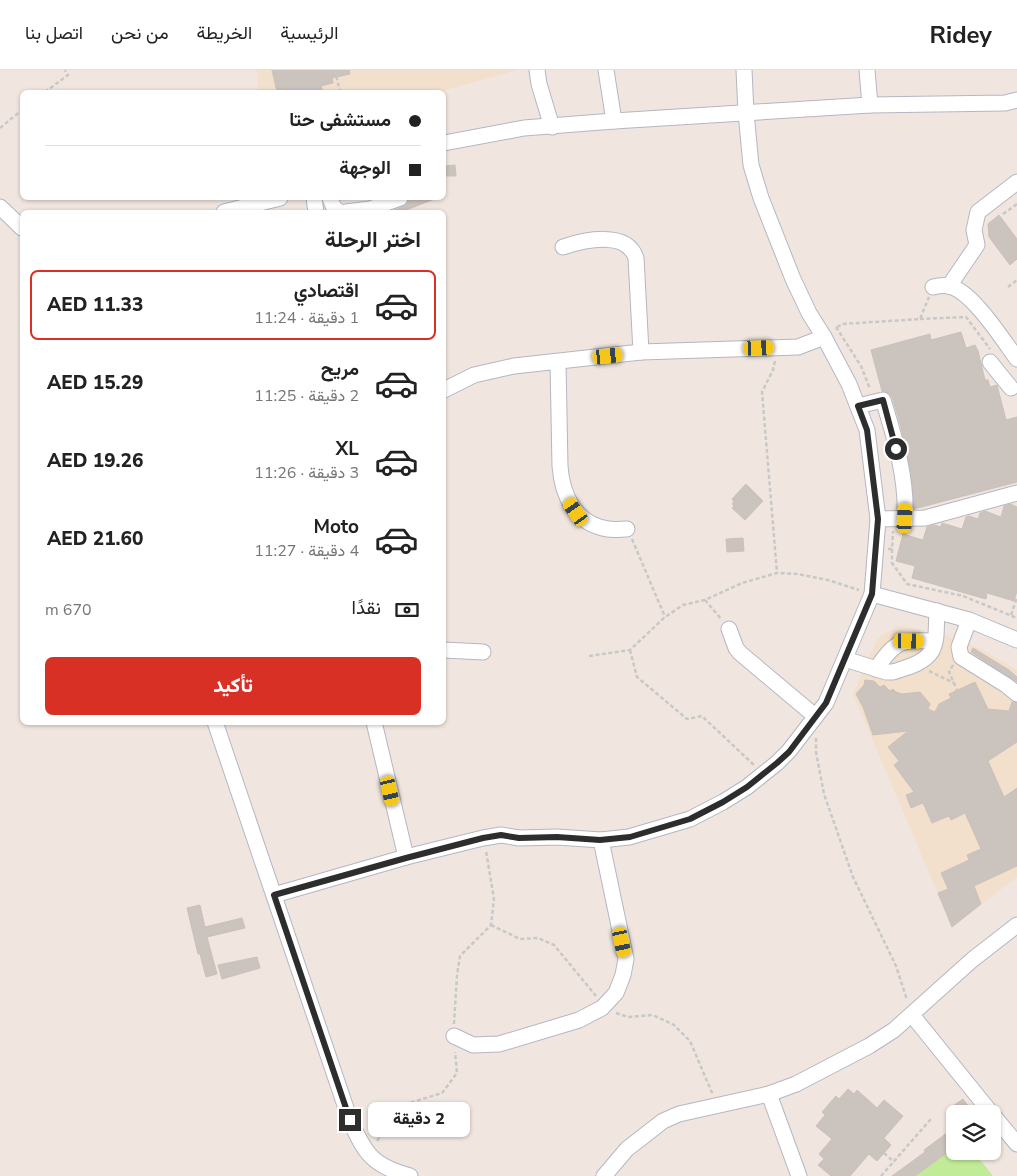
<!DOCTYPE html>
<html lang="ar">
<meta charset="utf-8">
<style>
body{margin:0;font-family:"Nunito Sans",Vazirmatn,sans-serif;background:#f6f6f6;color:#222;direction:rtl;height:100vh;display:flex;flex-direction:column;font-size:19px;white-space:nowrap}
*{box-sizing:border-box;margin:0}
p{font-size:16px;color:#767676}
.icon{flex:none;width:28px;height:28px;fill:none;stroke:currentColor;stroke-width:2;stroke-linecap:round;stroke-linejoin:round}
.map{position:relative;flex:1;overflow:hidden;direction:ltr}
.panel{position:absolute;left:20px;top:140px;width:426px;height:515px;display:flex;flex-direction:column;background:#fff;border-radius:8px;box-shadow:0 1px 4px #0004;direction:rtl}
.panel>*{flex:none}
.banner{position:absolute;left:20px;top:20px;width:426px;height:110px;border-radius:8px;box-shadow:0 1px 4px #0004;direction:rtl;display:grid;align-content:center;height:110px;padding:0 25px;background:#fff}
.buttons{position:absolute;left:946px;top:1035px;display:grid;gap:10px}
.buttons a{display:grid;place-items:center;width:55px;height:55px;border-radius:8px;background:#fff;box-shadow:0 1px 4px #0004;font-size:25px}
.end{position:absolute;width:22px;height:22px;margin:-11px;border:6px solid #2d2d2d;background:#fff;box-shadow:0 0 0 2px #fff}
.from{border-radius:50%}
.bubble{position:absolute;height:35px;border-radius:8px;background:#fff;box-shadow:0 1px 4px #0004;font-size:16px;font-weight:800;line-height:35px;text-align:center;direction:rtl}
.car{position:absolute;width:15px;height:30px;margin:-15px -8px;border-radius:6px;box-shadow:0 0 4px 1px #0007;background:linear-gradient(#f5c518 24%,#345 0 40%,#f5c518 0 76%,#345 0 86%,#f5c518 0)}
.banner b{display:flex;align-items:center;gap:18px;height:48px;font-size:19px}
.banner b+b{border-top:1px solid #e0e0e0}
.banner i{width:12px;height:12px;background:#222}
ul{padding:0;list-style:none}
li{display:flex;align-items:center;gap:15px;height:70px;margin:0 10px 8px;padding:0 15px;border:2px solid transparent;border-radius:8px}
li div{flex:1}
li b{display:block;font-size:19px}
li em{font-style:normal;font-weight:800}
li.active{border-color:#d93025}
li>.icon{width:45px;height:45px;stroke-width:1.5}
h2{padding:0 25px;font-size:22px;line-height:60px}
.pay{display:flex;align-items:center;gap:12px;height:55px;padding:0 25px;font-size:19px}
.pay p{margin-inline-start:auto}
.primary-button{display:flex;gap:10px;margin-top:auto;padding:10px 25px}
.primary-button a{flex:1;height:58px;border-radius:8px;background:#d93025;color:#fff;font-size:20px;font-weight:800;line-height:58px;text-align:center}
header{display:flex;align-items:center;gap:30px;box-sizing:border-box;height:70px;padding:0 25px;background:#fff;border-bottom:1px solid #e0e0e0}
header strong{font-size:24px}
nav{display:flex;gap:28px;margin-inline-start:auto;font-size:18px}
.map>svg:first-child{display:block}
.education{fill:#f2e0cd}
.green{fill:#c1eb97}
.building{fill:#cbc3be;stroke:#ccc1b8}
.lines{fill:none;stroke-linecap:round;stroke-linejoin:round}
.minor-casing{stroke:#b3b7c2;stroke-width:17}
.path{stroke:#c8c8c8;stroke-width:2.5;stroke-dasharray:4 2.5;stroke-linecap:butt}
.minor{stroke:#fff;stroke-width:15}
.route{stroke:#2d2d2d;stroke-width:6}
</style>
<header>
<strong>Ridey</strong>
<nav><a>الرئيسية</a><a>الخريطة</a><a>من نحن</a><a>اتصل بنا</a></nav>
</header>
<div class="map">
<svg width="1017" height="1106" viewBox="0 0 1017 1106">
<rect width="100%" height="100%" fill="#f0e6df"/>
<g class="education">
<polygon points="257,0 518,0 439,22 258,22"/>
<polygon points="898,555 925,561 925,563 935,565 940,564 955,569 979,578 1017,600 1017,807 952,857 853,624 863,600 866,601 871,589 869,587 877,569"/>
</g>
<polygon class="green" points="955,1077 955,1081 973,1081 993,1106 915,1106"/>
<g class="building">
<polygon points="272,0 349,0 350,4 332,8 333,13 321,16 323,22 277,22"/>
<polygon points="455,95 456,106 444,106 444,96"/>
<polygon points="409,128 437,128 401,142 393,141 407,134"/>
<polygon points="999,145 1017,169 1017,189 1010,195 989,167 988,154"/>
<polygon points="961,262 966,278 975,275 978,281 985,310 988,310 990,317 997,315 1006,350 1017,347 1017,412 914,439 911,402 901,357 892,327 889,323 882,321 871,280 930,264 931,270"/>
<polygon points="746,414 763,431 745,450 732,438 734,436 732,434 734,432 732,429"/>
<polygon points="1010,434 1017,437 1017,521 1014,531 987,523 986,529 912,508 915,496 896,491 903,464 923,470 927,457 934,455 941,457 942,453 962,459 966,447 969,446 978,449 980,443 985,441 1001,447 1004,436"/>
<polygon points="743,468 744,481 727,482 726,469"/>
<polygon points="973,578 1009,600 1017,607 1017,612 971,582"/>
<polygon points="865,610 874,611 880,617 884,615 890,621 893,619 896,622 902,624 920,622 930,634 928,639 935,642 939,634 951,628 949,624 975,612 988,639 1009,641 1012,632 1017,633 1017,672 988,691 1004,727 1017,718 1017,796 974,816 981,834 952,857 938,823 948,819 941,803 969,790 967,785 981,779 965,743 951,750 949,746 932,753 923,733 911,738 906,725 914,722 894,695 899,691 888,677 908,661 873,665 863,637 856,624 864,615"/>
<polygon points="200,835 205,857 242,848 245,858 207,867 217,904 206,907 200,884 198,884 187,838"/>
<polygon points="257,887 260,898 222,909 218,895"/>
<polygon points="848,1019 854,1024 857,1020 877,1038 884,1030 903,1046 884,1068 891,1075 877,1091 869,1084 850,1106 831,1106 818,1095 824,1089 819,1084 832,1069 816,1056 825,1045 822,1042 836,1026 839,1029"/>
<polygon points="963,1029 974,1044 958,1044 953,1036"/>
<polygon points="955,1057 955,1077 915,1106 892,1106 925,1082 924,1080"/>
</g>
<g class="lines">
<g class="minor-casing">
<g id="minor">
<polyline points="537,0 539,14 552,57"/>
<polyline points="606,0 614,51"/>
<polyline points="867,0 870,35"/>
<polyline points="444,73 524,58 614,51 870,35 1005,33 1017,30"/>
<polyline points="314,128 316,142"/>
<polyline points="330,128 334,138 340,142"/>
<polyline points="0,137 22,158"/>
<polyline points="224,142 280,128"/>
<polyline points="346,142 370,139 400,128"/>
<path d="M563,177C584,170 627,160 636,188L641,282"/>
<polyline points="949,216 977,175 974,160 978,142 1017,112"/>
<path d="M933,217C937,216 944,215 948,216C971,219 1003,270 1017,289"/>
<path d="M558,292L560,396C562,425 575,454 608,459C614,460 621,459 627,459"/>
<polyline points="990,292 1011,318"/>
<polyline points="444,320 474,305 514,296 641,282 798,277 824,267"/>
<path d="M858,336L883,330C895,368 907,409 905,448"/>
<polyline points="878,449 925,448 1017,423"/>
<polyline points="872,524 969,550 1017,570"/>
<polyline points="969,550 959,577 961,587 1006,615 1017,624"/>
<polyline points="729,559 736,578 740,583 815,646"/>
<polyline points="444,580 483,582"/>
<path d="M845,589L886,602H892C898,601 904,598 911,596C941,584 935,569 937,541"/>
<path d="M876,599C896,570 900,570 935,571"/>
<path d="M215,652L350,1050C365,1084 373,1096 410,1106"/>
<polyline points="374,652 406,787"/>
<polyline points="274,825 406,787 483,768 501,765 519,768 557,767 601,770 629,767 690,749 723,732 747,717 777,693 789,681 826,633 872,524 878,449 867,360 849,314 824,267 809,243 793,209 761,128 751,95 746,43 744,0"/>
<polyline points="912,945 992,1044"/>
<polyline points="454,966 473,975 499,974 579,950 602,938 616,923 623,905 626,889 601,770"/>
<polyline points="769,1024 799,1106"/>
<polyline points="992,1044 1017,1074"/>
<polyline points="604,1106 627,1079 663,1051 679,1044 769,1024 796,1014 869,976 894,960 972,890 1017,855"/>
</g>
</g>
<g class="path">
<polyline points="335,0 340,22"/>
<polyline points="45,22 68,5 65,0"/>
<polyline points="0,58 22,40"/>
<polyline points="1003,144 1017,134"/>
<polyline points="1008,217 1017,210"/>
<polyline points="920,249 966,247 990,279"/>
<polyline points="836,257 861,296 870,319"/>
<polyline points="837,257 843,254 920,249 929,227"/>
<polyline points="775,291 773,300 762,322 777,503"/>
<polyline points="632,469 665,547"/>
<polyline points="888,479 892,479 893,461"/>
<polyline points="892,479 892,493 907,514 963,526 1017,548"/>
<polyline points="705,530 722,550"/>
<polyline points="1011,545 1017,527"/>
<polyline points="630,580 637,607 687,649 702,646 755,696"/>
<polyline points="589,586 630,580 665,547 683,535 705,530 742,513 777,503 798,504 828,510 859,520"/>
<polyline points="953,595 949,602 957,620"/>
<polyline points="929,601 954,613"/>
<polyline points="816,668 816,682 824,724 853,807 896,896 907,930"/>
<polyline points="491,855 520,869 538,868 554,875 596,926"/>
<polyline points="616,943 628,947 653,945 674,955 690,971 713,1025"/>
<polyline points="454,954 457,905 460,886 491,855 494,829 486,781"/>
<polyline points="377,1071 406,1034 442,1023 457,1003 455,982"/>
<polyline points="884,1083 894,1092"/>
<polyline points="881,1106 931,1049"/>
</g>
<use href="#minor" class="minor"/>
</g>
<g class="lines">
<polyline class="route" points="350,1050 274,825 406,788 483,768 501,765 519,768 557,767 600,770 630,767 690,749 723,732 747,717 777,693 789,682 826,633 872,524 878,449 867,360 858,336 883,330 896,379"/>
</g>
</svg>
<div class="buttons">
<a><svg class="icon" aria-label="layers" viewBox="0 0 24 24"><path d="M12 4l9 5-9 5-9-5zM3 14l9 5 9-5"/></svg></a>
</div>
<i class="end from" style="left:896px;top:379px"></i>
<i class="end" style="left:350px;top:1050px"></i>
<div class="bubble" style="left:368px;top:1032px;width:102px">2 دقيقة</div>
<i class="car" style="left:759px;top:278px;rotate:88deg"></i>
<i class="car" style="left:608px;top:286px;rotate:84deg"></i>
<i class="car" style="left:576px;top:442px;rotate:325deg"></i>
<i class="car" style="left:905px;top:448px;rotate:3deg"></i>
<i class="car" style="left:909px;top:571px;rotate:91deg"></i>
<i class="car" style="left:390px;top:721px;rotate:167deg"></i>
<i class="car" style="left:622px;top:872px;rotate:168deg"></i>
<div class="banner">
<b><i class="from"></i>مستشفى حتا</b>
<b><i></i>الوجهة</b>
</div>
<section class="panel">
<h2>اختر الرحلة</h2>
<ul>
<li class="active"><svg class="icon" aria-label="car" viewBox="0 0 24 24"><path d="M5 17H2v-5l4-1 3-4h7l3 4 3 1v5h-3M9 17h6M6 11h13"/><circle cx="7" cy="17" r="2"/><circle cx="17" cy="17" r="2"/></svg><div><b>اقتصادي</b><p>1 دقيقة · 11:24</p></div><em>AED 11.33</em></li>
<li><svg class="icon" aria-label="car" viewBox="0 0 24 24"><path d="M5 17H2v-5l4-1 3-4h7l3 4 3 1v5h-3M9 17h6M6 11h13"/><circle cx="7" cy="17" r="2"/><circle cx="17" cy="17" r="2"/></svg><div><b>مريح</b><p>2 دقيقة · 11:25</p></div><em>AED 15.29</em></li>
<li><svg class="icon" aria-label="car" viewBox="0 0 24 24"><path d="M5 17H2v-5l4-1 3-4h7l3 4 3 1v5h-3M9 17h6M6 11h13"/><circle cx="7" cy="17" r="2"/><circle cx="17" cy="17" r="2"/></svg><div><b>XL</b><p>3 دقيقة · 11:26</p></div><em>AED 19.26</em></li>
<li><svg class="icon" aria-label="car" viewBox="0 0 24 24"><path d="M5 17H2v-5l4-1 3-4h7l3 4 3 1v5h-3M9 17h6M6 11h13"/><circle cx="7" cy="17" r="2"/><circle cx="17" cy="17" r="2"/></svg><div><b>Moto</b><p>4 دقيقة · 11:27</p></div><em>AED 21.60</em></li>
</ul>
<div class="pay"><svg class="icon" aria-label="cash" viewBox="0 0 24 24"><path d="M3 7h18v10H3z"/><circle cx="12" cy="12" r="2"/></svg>نقدًا<p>670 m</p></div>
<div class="primary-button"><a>تأكيد</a></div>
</section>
</div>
